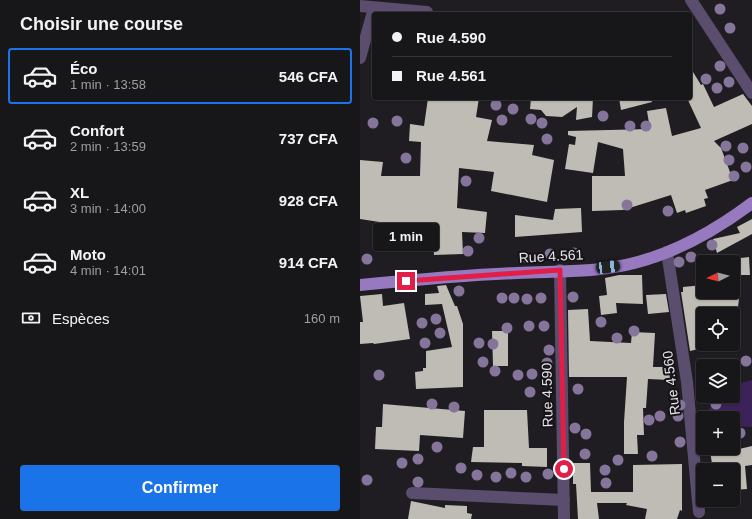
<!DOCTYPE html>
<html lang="fr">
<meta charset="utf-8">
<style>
body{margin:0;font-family:Arial,sans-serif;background:#201f22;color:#f1f3f6;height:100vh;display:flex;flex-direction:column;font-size:15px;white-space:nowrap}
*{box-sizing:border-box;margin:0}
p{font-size:13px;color:#9e9fa2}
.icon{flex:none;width:22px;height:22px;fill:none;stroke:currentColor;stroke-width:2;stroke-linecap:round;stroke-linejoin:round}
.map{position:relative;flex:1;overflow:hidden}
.sheet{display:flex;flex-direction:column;background:#171619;width:360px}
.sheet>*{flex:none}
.guide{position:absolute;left:12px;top:12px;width:320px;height:88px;border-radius:4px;box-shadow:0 1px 3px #0004,0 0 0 1px #363538;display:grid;align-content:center;height:88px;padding:0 20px;background:#171619}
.needle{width:26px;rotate:264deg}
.controls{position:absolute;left:336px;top:255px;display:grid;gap:8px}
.controls a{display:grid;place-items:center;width:44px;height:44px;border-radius:4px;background:#171619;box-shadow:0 1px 3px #0004,0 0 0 1px #363538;font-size:20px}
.end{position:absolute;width:18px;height:18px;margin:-9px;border:5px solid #e11d48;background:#fff;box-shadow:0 0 0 2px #fff}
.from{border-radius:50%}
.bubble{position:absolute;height:28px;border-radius:4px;background:#171619;box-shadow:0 1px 3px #0004,0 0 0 1px #363538;font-size:13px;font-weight:700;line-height:28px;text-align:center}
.car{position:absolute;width:12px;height:24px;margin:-12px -6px;border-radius:5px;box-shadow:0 0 3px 1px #0007;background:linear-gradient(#222 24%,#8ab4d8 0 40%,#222 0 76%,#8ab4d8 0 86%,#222 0)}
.guide b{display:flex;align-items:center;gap:14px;height:38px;font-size:15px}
.guide b+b{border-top:1px solid #363538}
.guide i{width:10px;height:10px;background:#f1f3f6}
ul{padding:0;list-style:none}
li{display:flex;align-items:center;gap:12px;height:56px;margin:0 8px 6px;padding:0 12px;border:2px solid transparent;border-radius:4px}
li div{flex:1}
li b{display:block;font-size:15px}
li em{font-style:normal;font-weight:700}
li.selected{border-color:#1a73e8}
li>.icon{width:36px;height:36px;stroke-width:1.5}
h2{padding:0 20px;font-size:18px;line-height:48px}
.pay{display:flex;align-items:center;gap:10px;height:44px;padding:0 20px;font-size:15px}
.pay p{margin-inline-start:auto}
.button{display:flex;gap:8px;margin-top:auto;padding:8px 20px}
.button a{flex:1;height:46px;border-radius:4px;background:#1a73e8;color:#fff;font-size:16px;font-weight:700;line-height:46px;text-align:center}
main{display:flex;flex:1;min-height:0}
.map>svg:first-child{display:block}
.green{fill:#3b2259}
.building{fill:#bfbcb6}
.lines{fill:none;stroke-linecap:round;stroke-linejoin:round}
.minor{stroke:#5a4d6e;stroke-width:12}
.major{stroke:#9779c0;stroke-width:12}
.tree{fill:#85759b}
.route{stroke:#e11d48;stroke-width:5}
.labels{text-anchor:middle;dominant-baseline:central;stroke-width:4;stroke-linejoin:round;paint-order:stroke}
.street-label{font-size:14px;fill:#e5e4e7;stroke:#161418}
</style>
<main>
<section class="sheet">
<h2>Choisir une course</h2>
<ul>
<li class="selected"><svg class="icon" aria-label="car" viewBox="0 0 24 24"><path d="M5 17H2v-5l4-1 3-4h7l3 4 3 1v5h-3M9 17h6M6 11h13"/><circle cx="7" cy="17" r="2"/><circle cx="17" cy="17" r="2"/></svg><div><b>Éco</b><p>1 min · 13:58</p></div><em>546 CFA</em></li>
<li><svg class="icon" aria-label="car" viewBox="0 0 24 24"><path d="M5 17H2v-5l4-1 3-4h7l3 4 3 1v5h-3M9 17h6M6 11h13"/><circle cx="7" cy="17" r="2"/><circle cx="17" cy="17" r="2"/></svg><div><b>Confort</b><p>2 min · 13:59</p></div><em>737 CFA</em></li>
<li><svg class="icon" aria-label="car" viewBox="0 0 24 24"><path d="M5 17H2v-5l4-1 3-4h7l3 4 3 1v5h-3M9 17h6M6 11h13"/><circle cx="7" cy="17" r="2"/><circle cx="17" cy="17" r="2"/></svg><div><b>XL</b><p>3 min · 14:00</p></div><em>928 CFA</em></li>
<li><svg class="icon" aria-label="car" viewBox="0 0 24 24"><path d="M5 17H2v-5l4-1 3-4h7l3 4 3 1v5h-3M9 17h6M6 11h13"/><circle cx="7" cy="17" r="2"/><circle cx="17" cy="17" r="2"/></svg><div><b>Moto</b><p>4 min · 14:01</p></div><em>914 CFA</em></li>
</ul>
<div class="pay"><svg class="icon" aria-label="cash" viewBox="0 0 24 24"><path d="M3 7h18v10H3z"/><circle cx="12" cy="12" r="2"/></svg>Espèces<p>160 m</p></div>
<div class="button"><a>Confirmer</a></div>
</section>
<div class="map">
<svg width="392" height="519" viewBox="0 0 392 519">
<rect width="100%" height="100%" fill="#1f1d21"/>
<polygon class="green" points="392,380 392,427 373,426 373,418 347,418 353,396 373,396 373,385"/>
<g class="building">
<polygon points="330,67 341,85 343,84 354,107 383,94 392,106 392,124 354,141 361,148 373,180 345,190 348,198 344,199 346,206 326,213 325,210 317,213 311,195 263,210 232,211 232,176 265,176 263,149 238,142 233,173 205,169 209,144 215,145 216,137 208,135 208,131 290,129 287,111 306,108 312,136 341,128 327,98 330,98"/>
<polygon points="68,98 119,98 116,117 132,120 127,141 174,145 172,155 194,160 187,202 131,191 134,172 99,168 97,208 127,212 125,233 102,232 103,254 74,255 73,241 30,244 30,237 26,238 26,223 0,219 0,160 23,162 21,176 60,176 61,142 49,141 50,124 64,126"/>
<polygon points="171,98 233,98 232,117 216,120 217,107 202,117 186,116 181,110 170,109"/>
<polygon points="259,98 291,98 292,102 261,110"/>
<polygon points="221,208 222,232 155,237 155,215 193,220 195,209"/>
<polygon points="392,219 392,234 357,253 353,239 380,233 377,227"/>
<polygon points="389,257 390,275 373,275 373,259"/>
<polygon points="259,275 282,275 283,304 256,303 257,313 241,315 239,296 247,295 245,278"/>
<polygon points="86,285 95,306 97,306 103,324 103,387 56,389 55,372 63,371 63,368 66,368 66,351 92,347 82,304 65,305 65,294 79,293 77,286"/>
<polygon points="343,285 343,292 380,292 377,314 339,314 343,333 343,348 330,351 321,292 323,292 323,287"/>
<polygon points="22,294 23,306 44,303 50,339 14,344 13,343 0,344 0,322 3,322 0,296"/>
<polygon points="306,294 309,312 288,314 286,295"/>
<polygon points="228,309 230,341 271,343 272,332 295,333 293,367 309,367 310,380 288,379 286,408 283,408 284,435 277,435 278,454 264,454 264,422 267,377 209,377 208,310"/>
<polygon points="132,331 148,331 148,366 133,366"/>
<polygon points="23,404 105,411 103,438 60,435 59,451 15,449 16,427 22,427"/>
<polygon points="124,410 167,410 169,448 187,448 187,467 162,466 162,463 111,462 113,447 124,447"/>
<polygon points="392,446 392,465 385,466 387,489 373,490 373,470 353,470 350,451 361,448 375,448 375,450"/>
<polygon points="213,463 230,463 231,492 273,492 273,465 322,464 322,511 320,510 317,519 285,519 287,509 266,505 267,503 237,503 239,519 218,519 216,484 213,484"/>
<polygon points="51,501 85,508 85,505 107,506 107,513 112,514 111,519 48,519"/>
</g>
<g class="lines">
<g class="minor">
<polyline points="331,0 392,93"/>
<polyline points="0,6 67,12"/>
<polyline points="0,58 14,8"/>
<polyline points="307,252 327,382 339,512"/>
<polyline points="200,270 204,519"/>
<polyline points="52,493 204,500"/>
</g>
<path class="major" d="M0,285C52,280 104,275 157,273C195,271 237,273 274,263C318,252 356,230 392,203"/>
</g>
<g class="tree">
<circle cx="360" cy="9" r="5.5"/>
<circle cx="370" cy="28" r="5.5"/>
<circle cx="360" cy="66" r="5.5"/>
<circle cx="346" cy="79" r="5.5"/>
<circle cx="369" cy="82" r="5.5"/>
<circle cx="357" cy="88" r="5.5"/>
<circle cx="136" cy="105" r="5.5"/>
<circle cx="153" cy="109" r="5.5"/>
<circle cx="243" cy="116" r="5.5"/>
<circle cx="171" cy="119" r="5.5"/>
<circle cx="142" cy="120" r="5.5"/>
<circle cx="37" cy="121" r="5.5"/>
<circle cx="13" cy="123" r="5.5"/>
<circle cx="182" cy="123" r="5.5"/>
<circle cx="270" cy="126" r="5.5"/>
<circle cx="286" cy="126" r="5.5"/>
<circle cx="187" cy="139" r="5.5"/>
<circle cx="366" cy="146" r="5.5"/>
<circle cx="383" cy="148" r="5.5"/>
<circle cx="46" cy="158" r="5.5"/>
<circle cx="369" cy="160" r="5.5"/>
<circle cx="386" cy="167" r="5.5"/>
<circle cx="374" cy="176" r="5.5"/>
<circle cx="106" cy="181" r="5.5"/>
<circle cx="267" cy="205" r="5.5"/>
<circle cx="308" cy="211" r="5.5"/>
<circle cx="119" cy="238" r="5.5"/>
<circle cx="352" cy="245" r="5.5"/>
<circle cx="108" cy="251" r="5.5"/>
<circle cx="214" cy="253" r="5.5"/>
<circle cx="190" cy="254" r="5.5"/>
<circle cx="165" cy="257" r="5.5"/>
<circle cx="331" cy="257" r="5.5"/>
<circle cx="7" cy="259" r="5.5"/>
<circle cx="319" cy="262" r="5.5"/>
<circle cx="99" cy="291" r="5.5"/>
<circle cx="213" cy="297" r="5.5"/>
<circle cx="142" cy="298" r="5.5"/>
<circle cx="154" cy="298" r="5.5"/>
<circle cx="181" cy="298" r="5.5"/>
<circle cx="167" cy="299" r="5.5"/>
<circle cx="76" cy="319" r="5.5"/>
<circle cx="241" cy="322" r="5.5"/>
<circle cx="62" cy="323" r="5.5"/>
<circle cx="169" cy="326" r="5.5"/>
<circle cx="184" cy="326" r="5.5"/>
<circle cx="147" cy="328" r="5.5"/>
<circle cx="274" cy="331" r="5.5"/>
<circle cx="80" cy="333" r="5.5"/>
<circle cx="257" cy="338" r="5.5"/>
<circle cx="65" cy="343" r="5.5"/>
<circle cx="119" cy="343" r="5.5"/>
<circle cx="133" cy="344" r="5.5"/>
<circle cx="189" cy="350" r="5.5"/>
<circle cx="386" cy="361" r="5.5"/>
<circle cx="123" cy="362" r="5.5"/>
<circle cx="187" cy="363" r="5.5"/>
<circle cx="135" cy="371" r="5.5"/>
<circle cx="172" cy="374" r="5.5"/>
<circle cx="19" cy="375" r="5.5"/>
<circle cx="158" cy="375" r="5.5"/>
<circle cx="218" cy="389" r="5.5"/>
<circle cx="170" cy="392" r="5.5"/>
<circle cx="72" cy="404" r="5.5"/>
<circle cx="356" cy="404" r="5.5"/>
<circle cx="320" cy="405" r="5.5"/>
<circle cx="94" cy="407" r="5.5"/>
<circle cx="300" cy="416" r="5.5"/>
<circle cx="318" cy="416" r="5.5"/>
<circle cx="289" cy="420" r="5.5"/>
<circle cx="215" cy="428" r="5.5"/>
<circle cx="380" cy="433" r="5.5"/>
<circle cx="226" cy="434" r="5.5"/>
<circle cx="320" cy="442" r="5.5"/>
<circle cx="77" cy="447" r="5.5"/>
<circle cx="225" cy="454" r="5.5"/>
<circle cx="292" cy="456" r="5.5"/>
<circle cx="58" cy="459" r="5.5"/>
<circle cx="258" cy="460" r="5.5"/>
<circle cx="42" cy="463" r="5.5"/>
<circle cx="101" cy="468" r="5.5"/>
<circle cx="245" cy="470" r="5.5"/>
<circle cx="151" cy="473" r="5.5"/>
<circle cx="188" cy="474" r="5.5"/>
<circle cx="117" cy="475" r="5.5"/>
<circle cx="136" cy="477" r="5.5"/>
<circle cx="166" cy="477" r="5.5"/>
<circle cx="7" cy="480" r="5.5"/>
<circle cx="58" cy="482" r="5.5"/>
<circle cx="246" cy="483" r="5.5"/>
</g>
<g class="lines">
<polyline class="route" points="46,281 200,270 204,469"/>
</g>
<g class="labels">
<g class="street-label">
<text transform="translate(191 256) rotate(-3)">Rue 4.561</text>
<text transform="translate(311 383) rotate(-97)">Rue 4.560</text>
<text transform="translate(187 395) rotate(-91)">Rue 4.590</text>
</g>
</g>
</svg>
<div class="controls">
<a><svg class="needle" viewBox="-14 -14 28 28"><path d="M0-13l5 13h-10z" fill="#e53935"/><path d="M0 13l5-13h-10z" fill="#9e9fa2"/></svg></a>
<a><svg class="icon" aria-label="locate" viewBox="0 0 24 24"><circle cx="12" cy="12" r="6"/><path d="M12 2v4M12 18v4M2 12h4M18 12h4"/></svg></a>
<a><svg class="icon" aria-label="layers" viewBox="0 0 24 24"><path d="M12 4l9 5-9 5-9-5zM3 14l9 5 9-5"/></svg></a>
<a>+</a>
<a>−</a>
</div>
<i class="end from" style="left:204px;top:469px"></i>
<i class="end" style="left:46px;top:281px"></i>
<div class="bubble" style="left:13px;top:223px;width:66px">1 min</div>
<i class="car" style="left:248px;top:267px;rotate:83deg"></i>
<div class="guide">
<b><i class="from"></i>Rue 4.590</b>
<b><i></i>Rue 4.561</b>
</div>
</div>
</main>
